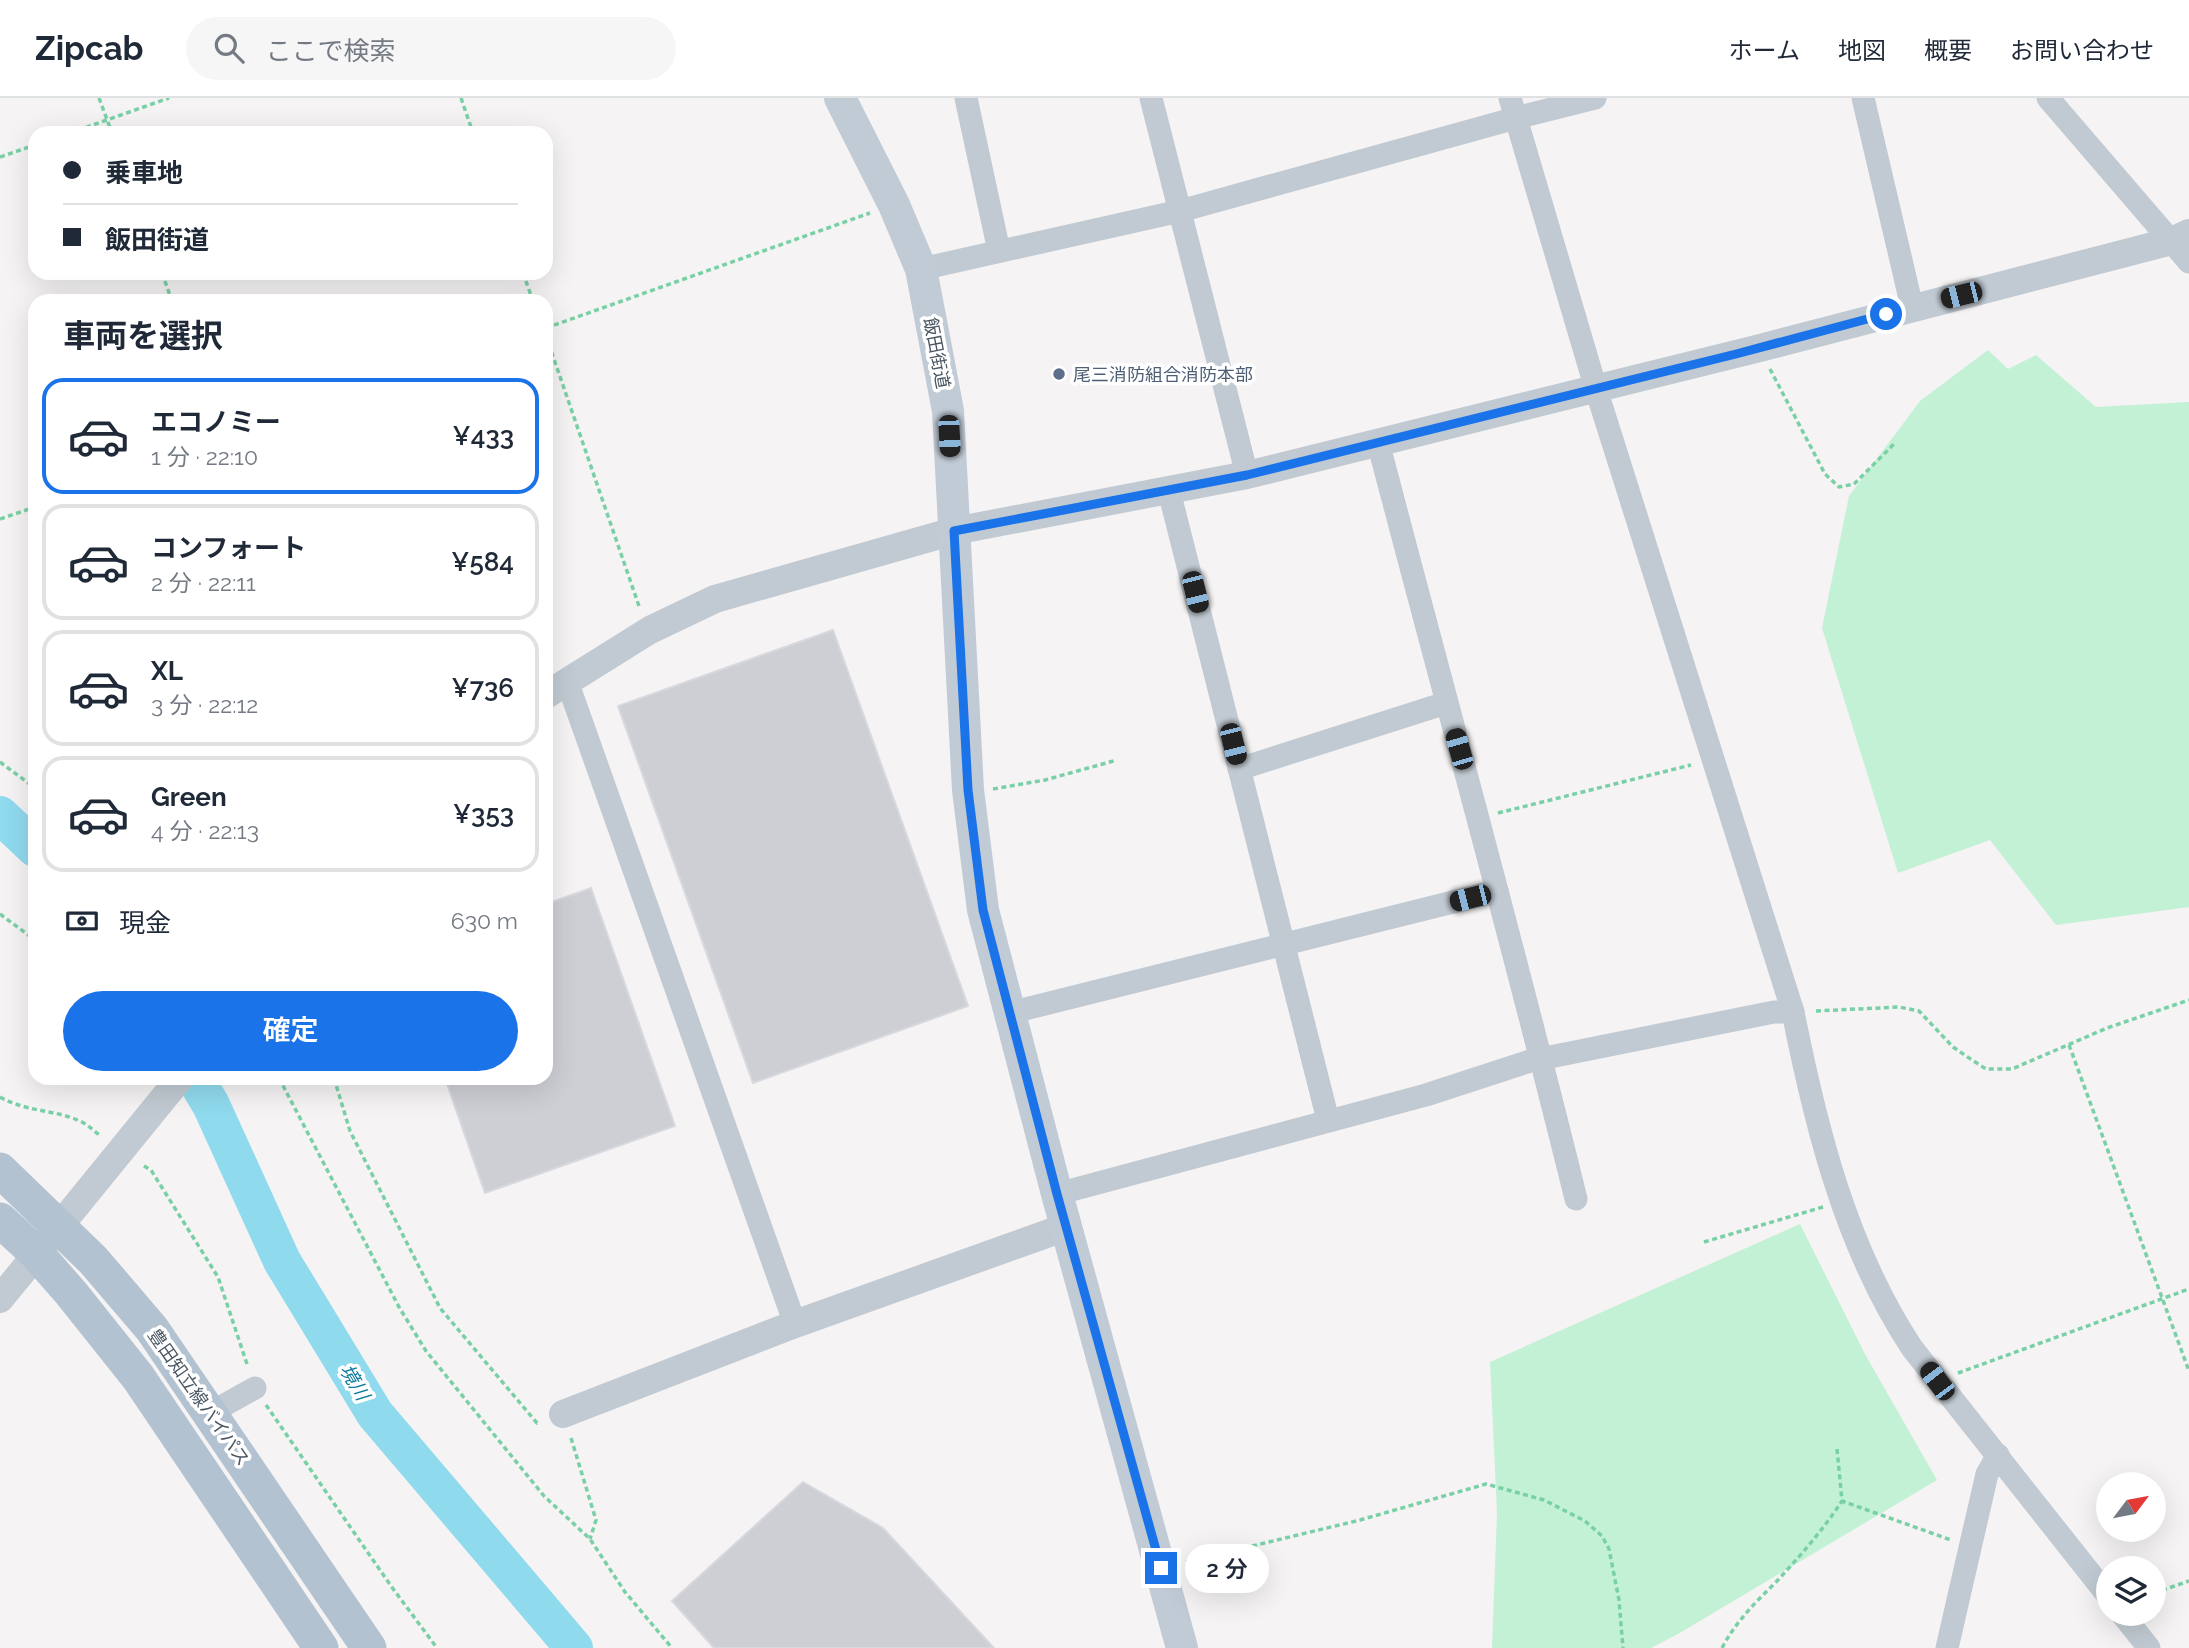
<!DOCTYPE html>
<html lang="ja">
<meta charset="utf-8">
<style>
body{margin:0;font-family:Raleway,"Noto Sans JP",sans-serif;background:#f6f6f7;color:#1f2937;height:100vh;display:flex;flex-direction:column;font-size:26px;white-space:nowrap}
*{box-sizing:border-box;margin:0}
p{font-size:23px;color:#747a83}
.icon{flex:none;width:38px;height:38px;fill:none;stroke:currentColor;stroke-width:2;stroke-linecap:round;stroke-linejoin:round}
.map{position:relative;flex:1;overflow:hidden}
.panel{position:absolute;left:28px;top:196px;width:525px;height:791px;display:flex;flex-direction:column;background:#fff;border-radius:21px;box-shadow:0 7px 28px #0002}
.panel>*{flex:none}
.hud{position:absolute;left:28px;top:28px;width:525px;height:154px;border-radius:21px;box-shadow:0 7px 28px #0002;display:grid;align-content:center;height:154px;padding:0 35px;background:#fff}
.needle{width:46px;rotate:58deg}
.tools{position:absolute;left:2096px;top:1374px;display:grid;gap:14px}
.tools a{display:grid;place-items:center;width:70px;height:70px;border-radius:50%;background:#fff;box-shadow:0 7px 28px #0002;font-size:35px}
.end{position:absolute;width:32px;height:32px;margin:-16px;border:9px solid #1a73e8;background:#fff;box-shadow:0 0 0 4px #fff}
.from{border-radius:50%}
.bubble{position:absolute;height:49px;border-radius:24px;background:#fff;box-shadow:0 7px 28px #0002;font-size:23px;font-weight:600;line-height:49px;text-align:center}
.car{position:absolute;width:21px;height:42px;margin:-21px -10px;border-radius:9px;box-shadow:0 0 5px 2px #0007;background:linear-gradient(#222 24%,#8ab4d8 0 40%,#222 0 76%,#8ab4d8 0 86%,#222 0)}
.hud b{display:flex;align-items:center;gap:24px;height:66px;font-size:26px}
.hud b+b{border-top:2px solid #e0e1e3}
.hud i{width:18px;height:18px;background:#1f2937}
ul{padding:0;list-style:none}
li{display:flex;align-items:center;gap:21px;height:116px;margin:0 14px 10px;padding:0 21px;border:4px solid #e0e1e3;border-radius:21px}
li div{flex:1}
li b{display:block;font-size:26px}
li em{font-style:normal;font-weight:600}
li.selected{border-color:#1a73e8}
li>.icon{width:63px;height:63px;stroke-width:1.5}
h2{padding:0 35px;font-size:32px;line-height:84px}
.pay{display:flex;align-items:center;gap:18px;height:77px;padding:0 35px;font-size:26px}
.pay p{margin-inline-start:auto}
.cta{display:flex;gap:14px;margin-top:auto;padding:14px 35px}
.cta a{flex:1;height:80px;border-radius:42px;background:#1a73e8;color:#fff;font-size:28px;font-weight:600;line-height:80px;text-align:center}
header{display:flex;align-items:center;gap:42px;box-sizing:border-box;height:98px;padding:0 35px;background:#fff;border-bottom:2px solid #e0e1e3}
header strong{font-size:33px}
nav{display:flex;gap:38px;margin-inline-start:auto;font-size:24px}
.search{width:490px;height:63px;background:#f6f6f7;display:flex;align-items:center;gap:18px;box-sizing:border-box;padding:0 24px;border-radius:38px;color:#747a83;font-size:26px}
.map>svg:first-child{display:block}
.green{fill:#c3f1d5}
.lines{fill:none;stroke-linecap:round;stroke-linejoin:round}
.river{stroke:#90daee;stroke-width:38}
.building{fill:#cdcfd5;stroke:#d7d9de;stroke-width:2}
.path{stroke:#7ad0a6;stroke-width:3.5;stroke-dasharray:5 3.5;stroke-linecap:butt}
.minor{stroke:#c1cad2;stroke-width:23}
.tertiary{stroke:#c1cad2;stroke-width:28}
.secondary{stroke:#c1cbd6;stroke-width:32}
.primary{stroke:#b3c2d1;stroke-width:35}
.route{stroke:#1a73e8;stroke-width:9}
.service-dot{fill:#5c6f8a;stroke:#fff;stroke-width:2.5}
.labels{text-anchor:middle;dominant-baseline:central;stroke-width:7;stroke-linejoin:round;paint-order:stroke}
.street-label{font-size:18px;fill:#4a5661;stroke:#fff}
.service-label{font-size:18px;fill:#4e5e75;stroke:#fff;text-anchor:start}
.water-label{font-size:19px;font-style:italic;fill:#0c7c9b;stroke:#fff}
</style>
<header>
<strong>Zipcab</strong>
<div class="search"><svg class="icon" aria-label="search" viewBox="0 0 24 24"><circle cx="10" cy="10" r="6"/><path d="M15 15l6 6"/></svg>ここで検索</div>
<nav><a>ホーム</a><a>地図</a><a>概要</a><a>お問い合わせ</a></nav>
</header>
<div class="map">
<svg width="2189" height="1550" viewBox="0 0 2189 1550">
<rect width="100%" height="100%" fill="#f5f3f3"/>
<g class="green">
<polygon points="1988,252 2008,271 2036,257 2096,309 2189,304 2189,809 2056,827 1990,742 1898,775 1822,530 1849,398 1920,303"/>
<polygon points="1800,1126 1866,1258 1937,1382 1678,1536 1651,1550 1492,1550 1497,1415 1490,1264"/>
</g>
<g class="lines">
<g class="river">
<polyline points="0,717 35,750"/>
<polyline points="195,980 211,1007 282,1163 375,1316 574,1550"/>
</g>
</g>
<g class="building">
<polygon points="833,532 968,908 753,985 618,608"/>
<polygon points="591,790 675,1028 485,1095 445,980 546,980 546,806"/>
<polygon points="803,1384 883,1430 994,1550 714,1550 672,1503"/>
</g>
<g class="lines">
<g class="path">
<polyline points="99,0 112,35"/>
<polyline points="461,0 473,35"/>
<polyline points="70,35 169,0"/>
<polyline points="0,59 35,47"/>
<polyline points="162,175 172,203"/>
<polyline points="523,175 533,203"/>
<polyline points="546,230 870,115"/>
<polyline points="546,238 640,511"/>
<polyline points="1770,271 1825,376 1839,389 1854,386 1895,345"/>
<polyline points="0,421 35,409"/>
<polyline points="0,664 35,690"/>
<polyline points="993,691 1045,682 1117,662"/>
<polyline points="1498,715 1691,667"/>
<polyline points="0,816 35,842"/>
<polyline points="1816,913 1899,909 1919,913 1953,949 1972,962 1986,971 2012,971 2107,930 2189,902"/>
<polyline points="2069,947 2189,1273"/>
<polyline points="116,980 120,987"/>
<polyline points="279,980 399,1209 426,1253 544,1398 590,1441 625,1494 672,1550"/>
<polyline points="334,980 350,1033 440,1210 537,1325 540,1324"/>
<path d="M0,999C29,1015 55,1011 82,1024C89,1028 94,1033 101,1038"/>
<polyline points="144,1068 151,1072 218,1179 248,1269"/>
<polyline points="1704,1144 1823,1109"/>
<polyline points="1958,1275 2189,1191"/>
<polyline points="266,1307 391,1488 437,1550"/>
<polyline points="571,1340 596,1422 590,1441"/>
<polyline points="1837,1351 1842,1403 1951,1442"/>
<polyline points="1186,1464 1360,1422 1486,1386 1544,1402 1585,1423 1602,1438 1609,1451 1619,1502 1623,1550"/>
<polyline points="2154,1495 2189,1483"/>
<path d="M1722,1550C1736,1523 1756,1504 1777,1483C1800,1458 1823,1432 1842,1403"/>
</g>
<g class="minor">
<polyline points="966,0 999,153"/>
<polyline points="1151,0 1247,377"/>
<path d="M1510,0L1596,291L1793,914C1816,1030 1846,1150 1912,1250L2109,1499"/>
<polyline points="1863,0 1912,209"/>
<polyline points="2048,0 2189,164"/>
<polyline points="921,171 1180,113 1516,20 1595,0"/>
<path d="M1378,344C1444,597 1514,848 1576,1101"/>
<polyline points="1169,393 1328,1022"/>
<polyline points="567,583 795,1226"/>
<polyline points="1239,671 1446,605"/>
<polyline points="1009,915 1497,793"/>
<polyline points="1057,1096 1426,997 1530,963 1774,914 1793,914"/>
<polyline points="210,1315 255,1290"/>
<polyline points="2122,1516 2149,1550"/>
<polyline points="1947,1550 1987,1376 1998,1357"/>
</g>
<g class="tertiary">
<polyline points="546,597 650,532 715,501 954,433 1247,377 1760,250 2172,143 2189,135"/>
<polyline points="0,1201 180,980"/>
<polyline points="563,1316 795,1226 1066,1129"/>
</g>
<polyline class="secondary" points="840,0 894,107 921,171 948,313 968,692 983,812 1057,1096 1182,1550"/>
<g class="primary">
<polyline points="0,1072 93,1162 152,1231 369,1550"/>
<polyline points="0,1122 36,1155 71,1195 138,1279 321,1550"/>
</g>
</g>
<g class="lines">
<polyline class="route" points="1161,1470 1057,1096 983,812 968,692 954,433 1247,377 1736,256 1886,216"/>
</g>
<circle class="service-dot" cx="1059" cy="276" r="7"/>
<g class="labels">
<g class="street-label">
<text transform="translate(937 255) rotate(79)">飯田街道</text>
<text transform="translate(199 1299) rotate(55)">豊田知立線バイパス</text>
</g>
<g class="service-label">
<text x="1073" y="276">尾三消防組合消防本部</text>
</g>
<g class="water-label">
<text transform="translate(355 1284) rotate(59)">境川</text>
</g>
</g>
</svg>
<div class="tools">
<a><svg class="needle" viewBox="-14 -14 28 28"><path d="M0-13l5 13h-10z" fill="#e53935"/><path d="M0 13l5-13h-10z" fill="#747a83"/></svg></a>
<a><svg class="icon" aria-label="layers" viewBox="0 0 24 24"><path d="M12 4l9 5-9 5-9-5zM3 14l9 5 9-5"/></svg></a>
</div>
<i class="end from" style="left:1886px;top:216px"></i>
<i class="end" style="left:1161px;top:1470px"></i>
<div class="bubble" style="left:1185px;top:1446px;width:84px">2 分</div>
<i class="car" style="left:1961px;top:197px;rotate:256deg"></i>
<i class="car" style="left:949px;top:338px;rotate:177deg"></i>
<i class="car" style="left:1195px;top:494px;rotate:166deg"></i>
<i class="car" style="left:1233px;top:646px;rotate:166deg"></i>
<i class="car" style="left:1459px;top:651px;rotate:344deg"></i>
<i class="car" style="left:1470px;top:800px;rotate:256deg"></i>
<i class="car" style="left:1937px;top:1283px;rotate:323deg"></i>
<div class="hud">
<b><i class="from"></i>乗車地</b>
<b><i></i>飯田街道</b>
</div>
<section class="panel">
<h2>車両を選択</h2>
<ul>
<li class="selected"><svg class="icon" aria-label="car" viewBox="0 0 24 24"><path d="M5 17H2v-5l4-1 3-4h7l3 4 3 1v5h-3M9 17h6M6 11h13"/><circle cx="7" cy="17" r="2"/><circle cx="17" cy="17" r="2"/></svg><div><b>エコノミー</b><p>1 分 · 22:10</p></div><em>¥433</em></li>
<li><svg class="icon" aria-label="car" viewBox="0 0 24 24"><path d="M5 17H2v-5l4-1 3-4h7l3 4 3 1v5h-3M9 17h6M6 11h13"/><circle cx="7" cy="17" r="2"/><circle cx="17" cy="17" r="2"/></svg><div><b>コンフォート</b><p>2 分 · 22:11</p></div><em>¥584</em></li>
<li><svg class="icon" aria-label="car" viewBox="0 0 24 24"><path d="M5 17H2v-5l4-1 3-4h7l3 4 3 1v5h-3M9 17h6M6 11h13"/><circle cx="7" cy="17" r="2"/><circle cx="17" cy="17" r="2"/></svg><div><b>XL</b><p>3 分 · 22:12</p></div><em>¥736</em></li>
<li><svg class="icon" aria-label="car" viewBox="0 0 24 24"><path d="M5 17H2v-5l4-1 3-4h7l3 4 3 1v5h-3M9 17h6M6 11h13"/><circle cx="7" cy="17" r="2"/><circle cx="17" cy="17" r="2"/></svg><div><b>Green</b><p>4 分 · 22:13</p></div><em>¥353</em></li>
</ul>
<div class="pay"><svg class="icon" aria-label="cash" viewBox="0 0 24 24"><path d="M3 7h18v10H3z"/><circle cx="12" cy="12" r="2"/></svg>現金<p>630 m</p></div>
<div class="cta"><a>確定</a></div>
</section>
</div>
